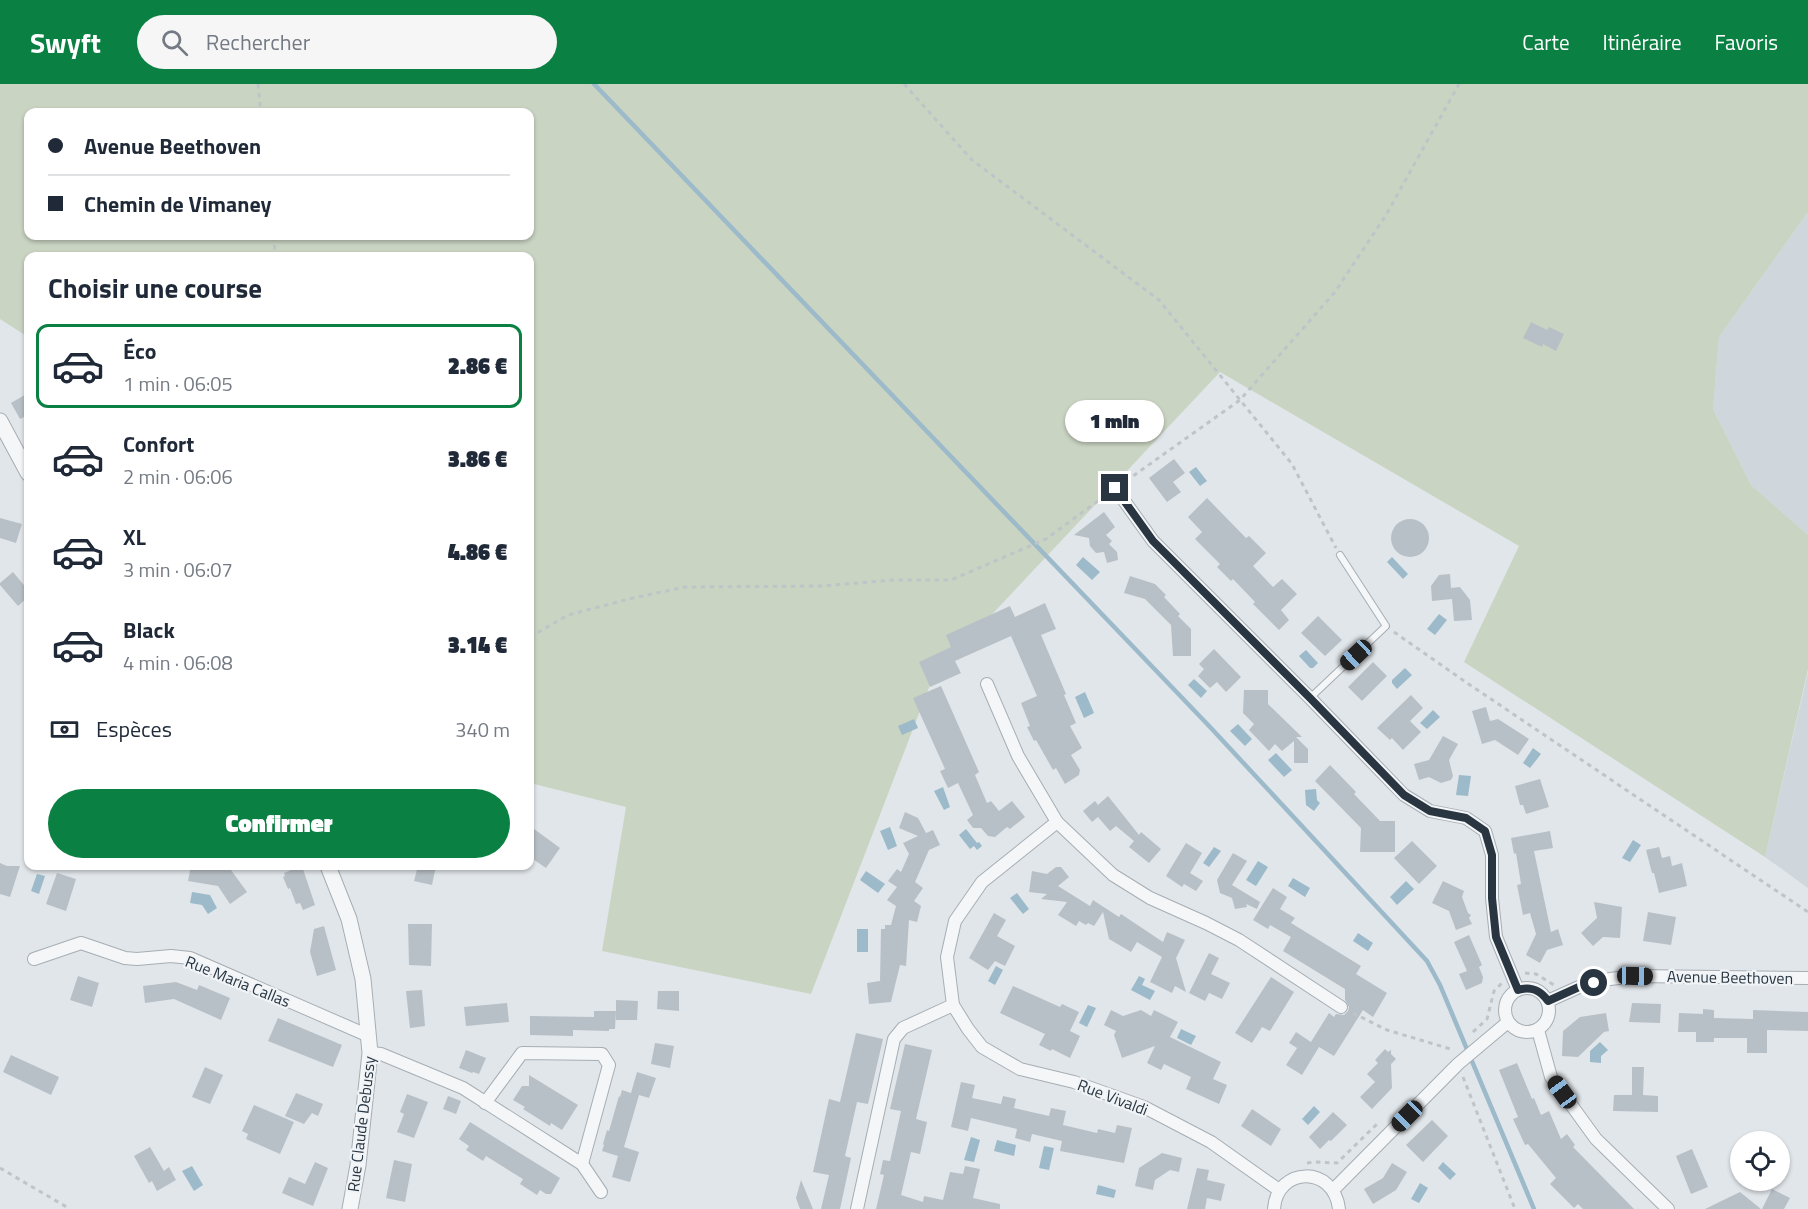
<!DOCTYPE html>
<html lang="fr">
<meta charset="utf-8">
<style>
body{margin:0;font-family:"Titillium Web",sans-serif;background:#f6f6f7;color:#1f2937;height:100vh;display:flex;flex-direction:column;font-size:22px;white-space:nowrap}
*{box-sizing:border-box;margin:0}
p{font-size:20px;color:#747a83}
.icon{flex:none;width:33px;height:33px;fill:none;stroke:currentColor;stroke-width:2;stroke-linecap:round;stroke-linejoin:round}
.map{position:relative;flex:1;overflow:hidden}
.drawer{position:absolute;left:24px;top:168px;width:510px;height:618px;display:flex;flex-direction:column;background:#fff;border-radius:12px;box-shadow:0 2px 4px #0004}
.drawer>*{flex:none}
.top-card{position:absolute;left:24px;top:24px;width:510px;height:132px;border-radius:12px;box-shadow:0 2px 4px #0004;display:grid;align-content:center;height:132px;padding:0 24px;background:#fff}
.fabs{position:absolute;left:1730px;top:1047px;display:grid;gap:12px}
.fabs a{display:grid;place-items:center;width:60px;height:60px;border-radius:50%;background:#fff;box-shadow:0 2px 4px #0004;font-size:30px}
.end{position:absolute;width:27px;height:27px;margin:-14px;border:8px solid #293642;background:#fff;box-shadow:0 0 0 3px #fff}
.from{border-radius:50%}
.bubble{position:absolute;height:42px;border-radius:21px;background:#fff;box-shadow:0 2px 4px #0004;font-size:20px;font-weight:800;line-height:42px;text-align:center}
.car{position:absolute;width:18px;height:36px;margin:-18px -9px;border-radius:8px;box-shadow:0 0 4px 2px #0007;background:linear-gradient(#222 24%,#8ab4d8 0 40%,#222 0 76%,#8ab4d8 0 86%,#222 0)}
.top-card b{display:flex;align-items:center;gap:21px;height:57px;font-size:22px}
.top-card b+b{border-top:2px solid #e0e1e3}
.top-card i{width:15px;height:15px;background:#1f2937}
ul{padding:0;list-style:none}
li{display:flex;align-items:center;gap:18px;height:84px;margin:0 12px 9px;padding:0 12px;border:3px solid transparent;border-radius:12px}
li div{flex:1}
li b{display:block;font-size:22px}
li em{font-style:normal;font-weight:800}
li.on{border-color:#0b8043}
li>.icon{width:54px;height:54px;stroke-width:1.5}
h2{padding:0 24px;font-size:27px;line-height:72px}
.pay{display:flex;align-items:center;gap:15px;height:66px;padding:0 24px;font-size:22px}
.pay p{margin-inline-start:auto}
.primary-button{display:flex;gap:12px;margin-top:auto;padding:12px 24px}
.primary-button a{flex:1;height:69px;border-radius:36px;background:#0b8043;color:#fff;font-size:24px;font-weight:800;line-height:69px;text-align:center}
header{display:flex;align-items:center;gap:36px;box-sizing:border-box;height:84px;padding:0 30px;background:#0b8043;color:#fff}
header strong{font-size:28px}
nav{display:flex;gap:33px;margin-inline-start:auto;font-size:21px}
.search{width:420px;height:54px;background:#f6f6f7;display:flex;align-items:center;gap:15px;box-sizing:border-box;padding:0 21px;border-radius:33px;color:#747a83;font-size:22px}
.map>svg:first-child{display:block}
.built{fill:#cfd6dc}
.green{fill:#cad4c2;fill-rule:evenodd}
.water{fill:#9cbaca}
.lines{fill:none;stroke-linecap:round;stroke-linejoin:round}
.stream{stroke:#9cbaca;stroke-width:4.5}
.building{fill:#b8c0c7}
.service-casing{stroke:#a6aeb4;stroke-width:8}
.minor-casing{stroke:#a6aeb4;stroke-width:14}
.tertiary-casing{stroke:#a6aeb4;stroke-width:17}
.path{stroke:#bfc4c9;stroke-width:3;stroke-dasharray:4.5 4.5;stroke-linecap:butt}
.service{stroke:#f4f6f8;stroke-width:6}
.minor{stroke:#f4f6f8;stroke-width:12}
.tertiary{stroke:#f4f6f8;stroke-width:15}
.route{stroke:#293642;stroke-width:8}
.labels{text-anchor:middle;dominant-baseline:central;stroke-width:4.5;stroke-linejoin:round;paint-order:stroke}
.street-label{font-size:16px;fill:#293642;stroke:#f1f4f7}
</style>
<header>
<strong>Swyft</strong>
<div class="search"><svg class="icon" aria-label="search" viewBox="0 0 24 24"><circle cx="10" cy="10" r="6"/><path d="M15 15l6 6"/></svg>Rechercher</div>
<nav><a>Carte</a><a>Itinéraire</a><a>Favoris</a></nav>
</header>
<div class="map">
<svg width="1808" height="1125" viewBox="0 0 1808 1125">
<rect width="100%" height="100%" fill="#e1e6ea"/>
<g class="built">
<polygon points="1808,128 1808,451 1751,401 1713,325 1719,253"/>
<polygon points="1808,588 1808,804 1765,773"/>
</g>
<path class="green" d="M0,0H1808V128L1719,253L1713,325L1751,401L1808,451V585L1765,773L1464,578L1519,462L1220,288L933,593L811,910L602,867L626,723L530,699V570L532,566L530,565V172H28V253L0,235ZM28,28H530V152H28Z"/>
<g class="water">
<polygon points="1196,383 1207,397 1200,402 1189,388"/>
<polygon points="1083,473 1100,488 1092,496 1076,481"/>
<polygon points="1392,473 1408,490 1403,495 1387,478"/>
<polygon points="1439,530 1447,536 1435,551 1427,545"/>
<polygon points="1306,566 1318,579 1313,584 1310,584 1299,572"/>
<polygon points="1405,584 1412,591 1397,605 1392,599 1392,596"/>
<polygon points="1194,595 1207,607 1201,614 1188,601"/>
<polygon points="1085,608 1094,629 1084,634 1075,613"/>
<polygon points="1433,626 1440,633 1427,645 1420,639"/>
<polygon points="914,635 918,644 902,651 898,642"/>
<polygon points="1238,640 1252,655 1245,662 1230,647"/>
<polygon points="1533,664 1541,670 1530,684 1523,679"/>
<polygon points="1276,669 1292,686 1284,693 1268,676"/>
<polygon points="1459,691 1471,692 1468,712 1456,711"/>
<polygon points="943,703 950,723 944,726 934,707"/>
<polygon points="1316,705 1317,716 1320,719 1314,727 1306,721 1305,706"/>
<polygon points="890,743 897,762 888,766 880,747"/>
<polygon points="966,745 977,759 979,758 982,762 977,766 974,762 970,765 959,751"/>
<polygon points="1633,756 1641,761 1630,778 1622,774"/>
<polygon points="1214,763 1221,767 1209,783 1203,779"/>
<polygon points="1258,777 1268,783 1256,802 1246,796"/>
<polygon points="866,787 885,800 878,809 860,796"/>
<polygon points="37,790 45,792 39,810 31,807"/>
<polygon points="1293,794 1310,804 1305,813 1288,802"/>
<polygon points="1406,797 1414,805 1397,821 1390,813"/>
<polygon points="192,808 210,811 217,824 208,830 202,821 190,819"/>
<polygon points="1017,809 1029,825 1023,830 1010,814"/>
<rect x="857" y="845" width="11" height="23"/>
<polygon points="1358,849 1373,859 1368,867 1353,857"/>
<polygon points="996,882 1003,886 995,901 988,897"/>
<polygon points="1139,892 1145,895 1142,901 1155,907 1150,916 1131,906"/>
<polygon points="1088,921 1096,924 1087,943 1079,939"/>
<polygon points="1181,945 1196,952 1191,961 1177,954"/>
<polygon points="1600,958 1608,966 1601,972 1601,979 1590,978 1590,967"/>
<polygon points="1314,1022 1320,1028 1308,1041 1302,1035"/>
<polygon points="971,1053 980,1056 974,1078 964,1076"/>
<polygon points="997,1056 1016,1061 1014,1072 994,1067"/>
<polygon points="1044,1062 1054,1064 1049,1086 1039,1084"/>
<polygon points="1443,1078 1456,1090 1450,1096 1438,1084"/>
<polygon points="192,1082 203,1101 194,1107 182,1087"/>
<polygon points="1420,1099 1428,1104 1419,1119 1411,1115"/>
<polygon points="1098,1101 1116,1106 1114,1114 1096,1110"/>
</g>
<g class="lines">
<polyline class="stream" points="594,0 1211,644 1427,877 1440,901 1534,1125"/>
</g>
<g class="building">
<polygon points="1531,238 1547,246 1549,243 1564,250 1556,267 1543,260 1542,263 1523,254"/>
<polygon points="28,309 28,331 20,335 11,319"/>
<polygon points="1174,375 1185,389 1173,398 1181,408 1167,418 1149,394"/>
<polygon points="1207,414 1246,454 1249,452 1266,469 1253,482 1273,503 1282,495 1297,510 1281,526 1289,536 1279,546 1253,520 1255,518 1233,495 1231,497 1217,483 1220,480 1195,455 1202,448 1188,433"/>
<polygon points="1104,428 1115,443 1106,451 1112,457 1109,460 1117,468 1118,476 1107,479 1104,468 1096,469 1090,462 1089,454 1074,451"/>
<polygon points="0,434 22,440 16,459 0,454"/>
<circle cx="1410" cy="454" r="19"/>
<polygon points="13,488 28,506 28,513 18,522 0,501 0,499"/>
<polygon points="1450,490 1451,504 1460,503 1470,516 1472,536 1454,537 1452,515 1432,517 1431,502 1439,491"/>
<polygon points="1130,492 1155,500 1166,511 1164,513 1180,530 1178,532 1191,545 1191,572 1173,572 1171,541 1145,515 1124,509"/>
<polygon points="1045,519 1056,545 1041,551 1066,610 1064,611 1076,639 1070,642 1082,664 1071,671 1080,686 1079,691 1065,700 1056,684 1053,686 1036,656 1034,657 1027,643 1030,642 1021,619 1037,612 1011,552 955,577 961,589 930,603 919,578 951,563 946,551 1010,522 1015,533"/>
<polygon points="1318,532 1342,556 1325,572 1301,549"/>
<polygon points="1214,565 1241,593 1226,608 1217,598 1210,604 1198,592 1204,585 1199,580"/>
<polygon points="1373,578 1387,592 1362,617 1348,603"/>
<polygon points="941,602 979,688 975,691 987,719 991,717 999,727 1012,717 1025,733 1010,745 1007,743 995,753 988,752 981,744 973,744 967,736 973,731 958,699 948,704 940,687 945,685 913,614"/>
<polygon points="1244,606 1268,606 1268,620 1302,653 1296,653 1308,665 1308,679 1294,679 1294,657 1282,667 1275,660 1269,667 1249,646 1254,640 1243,629"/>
<polygon points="1411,611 1423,624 1410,637 1421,648 1403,666 1392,654 1390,656 1377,644"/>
<polygon points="1486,623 1490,637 1498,635 1529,655 1518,671 1495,656 1482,660 1472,627"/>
<polygon points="1443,652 1458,660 1449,676 1453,692 1451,696 1441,699 1429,693 1419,696 1414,680 1429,676"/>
<polygon points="1330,681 1356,708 1354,710 1380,737 1395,737 1395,768 1360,768 1361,744 1315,697"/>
<polygon points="1540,695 1549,723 1526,730 1523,721 1520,721 1515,702"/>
<polygon points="1108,712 1139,751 1141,748 1161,765 1149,779 1129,763 1134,757 1116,742 1110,747 1098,733 1092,738 1083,727 1095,717 1098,721"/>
<polygon points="905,728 918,734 926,749 933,746 940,761 929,766 915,798 923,804 914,817 921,822 917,838 909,836 906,882 900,881 891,918 869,920 867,899 880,897 881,845 885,845 885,841 891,841 896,822 887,816 897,803 888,797 897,785 901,788 909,770 903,759 918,752 899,744"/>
<polygon points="530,742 560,764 546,784 530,773"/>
<polygon points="1550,747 1553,764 1534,767 1551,848 1558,845 1563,861 1547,866 1540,879 1526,871 1536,850 1530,829 1523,831 1517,801 1521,800 1516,769 1514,770 1511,754"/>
<polygon points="1412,757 1437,782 1419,800 1394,774"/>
<polygon points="1186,759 1202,769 1190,789 1203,797 1196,807 1184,800 1182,803 1166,792"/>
<polygon points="1659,763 1662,774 1670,772 1672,782 1682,779 1687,802 1659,809 1654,789 1652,789 1646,766"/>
<polygon points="1233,769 1247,777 1232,801 1260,818 1257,825 1246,820 1247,823 1235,825 1232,814 1220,809 1217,796"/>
<polygon points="0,779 7,782 20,782 10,813 0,810"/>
<polygon points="191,782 208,782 231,786 247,808 230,820 218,802 188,797"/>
<polygon points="289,782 302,782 315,821 303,826 300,819 296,820 290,804 288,805 283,793 285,792 284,789 291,786"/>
<polygon points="418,782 436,782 432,801 414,797"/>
<polygon points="1056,783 1061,783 1069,793 1058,802 1090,822 1093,816 1119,833 1121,830 1163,858 1167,848 1185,856 1176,874 1186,908 1175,902 1172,909 1150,898 1162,873 1137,858 1131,868 1109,855 1103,828 1094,842 1088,839 1086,841 1079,837 1076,842 1058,831 1067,818 1041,815 1047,810 1029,808 1032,787 1047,790"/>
<polygon points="57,789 76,795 66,827 46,820"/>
<polygon points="1443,797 1464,807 1462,813 1468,829 1471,831 1469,834 1472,840 1456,846 1449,827 1432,819"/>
<polygon points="1273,804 1287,813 1280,825 1295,834 1291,839 1361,882 1356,890 1387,909 1373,933 1363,926 1334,972 1319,963 1302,991 1286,981 1297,964 1289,959 1296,948 1311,958 1329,929 1334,933 1336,930 1344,931 1348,927 1349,923 1345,916 1345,905 1283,867 1291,853 1270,841 1268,845 1253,836"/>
<polygon points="1594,818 1622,823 1620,854 1603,853 1593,862 1581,849 1597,834"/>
<polygon points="1648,828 1676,833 1671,861 1643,857"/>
<polygon points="994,829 1006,836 997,852 1015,862 1005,882 995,877 988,886 969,874"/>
<polygon points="408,840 432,840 431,882 409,881"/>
<polygon points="324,842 336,886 317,892 310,868 314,845"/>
<polygon points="1469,851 1482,881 1479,883 1483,893 1482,899 1466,906 1459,890 1467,887 1454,858"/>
<polygon points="1209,869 1219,874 1211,890 1230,899 1222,915 1209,909 1205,917 1189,909"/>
<polygon points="78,892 99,899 92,923 70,916"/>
<polygon points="1271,893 1294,908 1270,947 1262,943 1252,959 1235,949"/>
<polygon points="176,898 197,906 199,901 230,914 221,936 174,915 145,919 143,902"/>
<polygon points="1013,902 1060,923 1062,920 1079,928 1070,947 1080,952 1070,974 1052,965 1051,967 1039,961 1045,950 1000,929"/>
<polygon points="422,906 425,942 410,944 406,907"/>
<polygon points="658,907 679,907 679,927 657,925"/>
<polygon points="616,916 638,917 637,936 616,936"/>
<polygon points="507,919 509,938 466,942 464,923"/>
<polygon points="1632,919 1661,920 1660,939 1629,938"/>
<polygon points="1703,925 1714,926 1714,934 1753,935 1753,926 1808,928 1808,947 1767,946 1767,969 1747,969 1747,954 1714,954 1714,958 1696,958 1696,948 1678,948 1679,929 1703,930"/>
<polygon points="1111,926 1123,932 1141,926 1151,932 1154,926 1178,938 1170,953 1221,978 1213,995 1227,1001 1219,1020 1186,1005 1191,993 1164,980 1161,986 1147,979 1155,962 1122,974 1114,951 1116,947 1104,941"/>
<polygon points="594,927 616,927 615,945 609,945 609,947 573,946 573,952 530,951 530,932 594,933"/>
<polygon points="1606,929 1609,947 1604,948 1578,973 1562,972 1563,947 1580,933"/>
<polygon points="278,934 342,961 333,983 268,957"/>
<polygon points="856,949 883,955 868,1020 857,1018 845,1072 851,1074 840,1125 821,1125 829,1091 813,1088 829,1015 840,1018"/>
<polygon points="655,959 674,962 670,984 651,980"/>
<polygon points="905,960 932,966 916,1035 927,1038 920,1070 911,1068 901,1111 923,1118 924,1112 943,1116 950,1088 963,1090 965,1082 980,1085 973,1114 1000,1120 1000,1125 876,1125 884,1091 880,1090 883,1076 890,1077 901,1027 890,1025"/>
<polygon points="1385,965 1388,968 1391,966 1391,970 1396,975 1391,980 1392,1004 1372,1025 1360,1013 1375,998 1367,990 1378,979 1375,976"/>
<polygon points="466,966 486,974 479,990 473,988 472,989 459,984"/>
<polygon points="11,971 59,993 51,1011 3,988"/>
<polygon points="1517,979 1532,1015 1534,1014 1541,1031 1549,1027 1561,1055 1567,1050 1575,1061 1573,1063 1634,1125 1583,1125 1578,1120 1574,1124 1550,1100 1556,1094 1528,1060 1525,1061 1513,1035 1518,1033 1499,986"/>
<polygon points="205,983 223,991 210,1020 192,1013"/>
<polygon points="1632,983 1644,983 1643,1011 1658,1012 1658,1028 1613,1027 1614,1011 1632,1011"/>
<polygon points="637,988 656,994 649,1014 639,1011 624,1063 639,1068 630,1098 612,1093 618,1072 602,1067 604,1061 603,1060 607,1046 609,1047 619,1012 620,1013 622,1006 631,1009"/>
<polygon points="529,991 578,1021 562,1046 551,1039 550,1042 523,1025 525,1023 513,1016 522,1002 529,1002"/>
<polygon points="961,998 975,1001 972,1014 1001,1020 1003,1012 1016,1015 1014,1024 1049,1032 1051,1024 1066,1027 1063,1041 1097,1049 1098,1045 1115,1049 1117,1041 1132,1044 1124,1079 1060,1067 1062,1057 1032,1050 1030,1058 1015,1054 1017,1045 971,1034 968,1047 951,1043"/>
<polygon points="296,1009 323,1020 318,1032 312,1029 304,1040 285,1032"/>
<polygon points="407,1010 428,1018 414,1054 397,1048 404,1030 400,1028"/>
<polygon points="448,1012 461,1017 456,1030 443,1025"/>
<polygon points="254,1021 294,1038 280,1070 246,1055 248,1050 242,1047"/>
<polygon points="1252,1025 1281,1045 1271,1062 1241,1042"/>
<polygon points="1333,1028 1347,1041 1331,1057 1329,1056 1320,1065 1309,1053"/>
<polygon points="1432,1036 1448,1052 1423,1078 1406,1061"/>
<polygon points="470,1038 560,1094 551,1110 546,1110 540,1106 537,1111 520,1100 523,1095 513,1089 486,1072 483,1077 466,1066 469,1062 459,1055"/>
<polygon points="150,1063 164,1087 169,1083 176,1096 157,1107 152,1097 149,1099 134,1072"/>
<polygon points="1692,1065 1708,1103 1691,1110 1676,1072"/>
<polygon points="1162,1069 1182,1074 1179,1088 1170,1086 1155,1096 1153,1106 1135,1102 1139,1084"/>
<polygon points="394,1076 412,1080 405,1118 386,1114"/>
<polygon points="315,1078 328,1084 313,1122 282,1109 289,1093 305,1100"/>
<polygon points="1392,1079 1407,1088 1396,1106 1373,1120 1364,1105 1383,1094"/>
<polygon points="1197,1084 1209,1086 1207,1096 1225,1100 1221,1117 1207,1114 1205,1125 1187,1125"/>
<polygon points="801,1096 813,1125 800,1125 796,1114"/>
<polygon points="1772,1105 1790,1114 1784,1125 1762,1125"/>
<polygon points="1740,1108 1761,1125 1705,1125"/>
</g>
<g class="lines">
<g class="service-casing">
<polyline id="service" points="1310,614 1386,542 1340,471"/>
</g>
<g class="minor-casing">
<g id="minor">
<polyline points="1115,404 1153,457 1310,614 1404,711 1430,727 1466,734 1485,747 1492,771 1492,814 1496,853 1518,906"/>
<polyline points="987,600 1018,672 1057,738 1113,791 1150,814 1206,839 1239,856 1341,923"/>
<polyline points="1057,738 982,798 955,837 947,873 953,921 968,945 982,963 1020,985 1074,998 1144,1023 1211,1058 1279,1106"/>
<polyline points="34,875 81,859 125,874 137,875 171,872 190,874 369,952"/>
<circle cx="1527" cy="926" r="22"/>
<polyline points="1548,917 1579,903 1610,895 1635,892 1808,894"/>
<polyline points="1538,946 1551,993 1596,1055 1668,1125"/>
<polyline points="370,969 381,970 463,1004 582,1080 609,981 602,970 522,969 485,1019"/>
<polyline points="582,1080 601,1108"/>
<polyline points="1333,1106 1458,980 1508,938"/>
<polyline points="857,1125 894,955 903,944 953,921"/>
<path d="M1274,1125C1277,1082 1334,1081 1339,1125"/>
</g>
</g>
<g class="tertiary-casing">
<g id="tertiary">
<polyline points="0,337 28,389"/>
<polyline points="328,782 349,835 363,895 370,969 358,1081 350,1125"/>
</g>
</g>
<g class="path">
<polyline points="258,0 261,28"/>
<polyline points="904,0 972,76 1159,216 1292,380 1336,464"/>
<polyline points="274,152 275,172"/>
<polyline points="1126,397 1240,316 1335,208 1386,131 1459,0"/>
<polyline points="1394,548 1467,599 1808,828"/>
<polyline points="530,553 568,531 633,514 685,503 821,502 894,496 951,496 1046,455 1106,411"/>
<polyline points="1525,889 1536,890 1554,901"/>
<polyline points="1353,929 1387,946 1454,966"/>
<polyline points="1473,948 1487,935 1494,907 1502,899"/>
<polyline points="1463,993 1515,1125"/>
<polyline points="1307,1079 1314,1078 1337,1079 1377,1040"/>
<polyline points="0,1084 70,1125"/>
</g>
<use href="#service" class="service"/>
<use href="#minor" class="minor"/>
<use href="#tertiary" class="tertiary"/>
</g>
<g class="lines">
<path class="route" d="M1115,404L1153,457L1310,614L1404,711L1430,727L1466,734L1485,747L1492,771V814L1496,853L1518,906C1531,902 1540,906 1548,917L1579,903L1594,899"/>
</g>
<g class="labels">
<g class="street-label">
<text transform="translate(1730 893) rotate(1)">Avenue Beethoven</text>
<text transform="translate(238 897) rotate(22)">Rue Maria Callas</text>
<text transform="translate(1113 1013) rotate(21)">Rue Vivaldi</text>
<text transform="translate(361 1040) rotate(-83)">Rue Claude Debussy</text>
</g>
</g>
</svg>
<div class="fabs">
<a><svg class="icon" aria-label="locate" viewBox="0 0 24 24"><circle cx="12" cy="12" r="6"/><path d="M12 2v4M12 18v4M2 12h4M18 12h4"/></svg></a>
</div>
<i class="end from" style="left:1594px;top:899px"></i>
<i class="end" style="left:1115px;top:404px"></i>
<div class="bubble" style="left:1065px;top:316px;width:99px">1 min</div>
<i class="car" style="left:1356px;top:571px;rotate:227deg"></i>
<i class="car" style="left:1635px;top:892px;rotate:91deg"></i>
<i class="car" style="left:1562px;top:1008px;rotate:324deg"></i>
<i class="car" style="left:1407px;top:1032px;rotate:225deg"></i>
<div class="top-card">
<b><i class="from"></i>Avenue Beethoven</b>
<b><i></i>Chemin de Vimaney</b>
</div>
<section class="drawer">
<h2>Choisir une course</h2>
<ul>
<li class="on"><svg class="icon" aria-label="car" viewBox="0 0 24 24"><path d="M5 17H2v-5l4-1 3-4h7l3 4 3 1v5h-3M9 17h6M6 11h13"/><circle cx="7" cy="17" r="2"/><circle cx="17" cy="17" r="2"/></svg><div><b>Éco</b><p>1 min · 06:05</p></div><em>2.86 €</em></li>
<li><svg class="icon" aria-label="car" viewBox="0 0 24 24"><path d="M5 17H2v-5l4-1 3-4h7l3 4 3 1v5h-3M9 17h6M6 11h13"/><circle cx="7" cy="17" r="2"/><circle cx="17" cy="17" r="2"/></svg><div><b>Confort</b><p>2 min · 06:06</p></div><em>3.86 €</em></li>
<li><svg class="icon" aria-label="car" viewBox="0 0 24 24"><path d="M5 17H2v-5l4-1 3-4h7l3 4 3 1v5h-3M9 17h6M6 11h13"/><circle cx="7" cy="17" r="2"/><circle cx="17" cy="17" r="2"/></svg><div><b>XL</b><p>3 min · 06:07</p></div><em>4.86 €</em></li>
<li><svg class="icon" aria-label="car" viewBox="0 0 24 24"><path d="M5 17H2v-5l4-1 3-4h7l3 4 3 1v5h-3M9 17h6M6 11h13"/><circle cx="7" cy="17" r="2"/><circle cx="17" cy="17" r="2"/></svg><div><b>Black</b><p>4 min · 06:08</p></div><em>3.14 €</em></li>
</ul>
<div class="pay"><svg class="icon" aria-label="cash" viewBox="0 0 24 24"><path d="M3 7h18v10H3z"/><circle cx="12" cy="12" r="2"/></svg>Espèces<p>340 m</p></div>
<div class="primary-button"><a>Confirmer</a></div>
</section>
</div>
